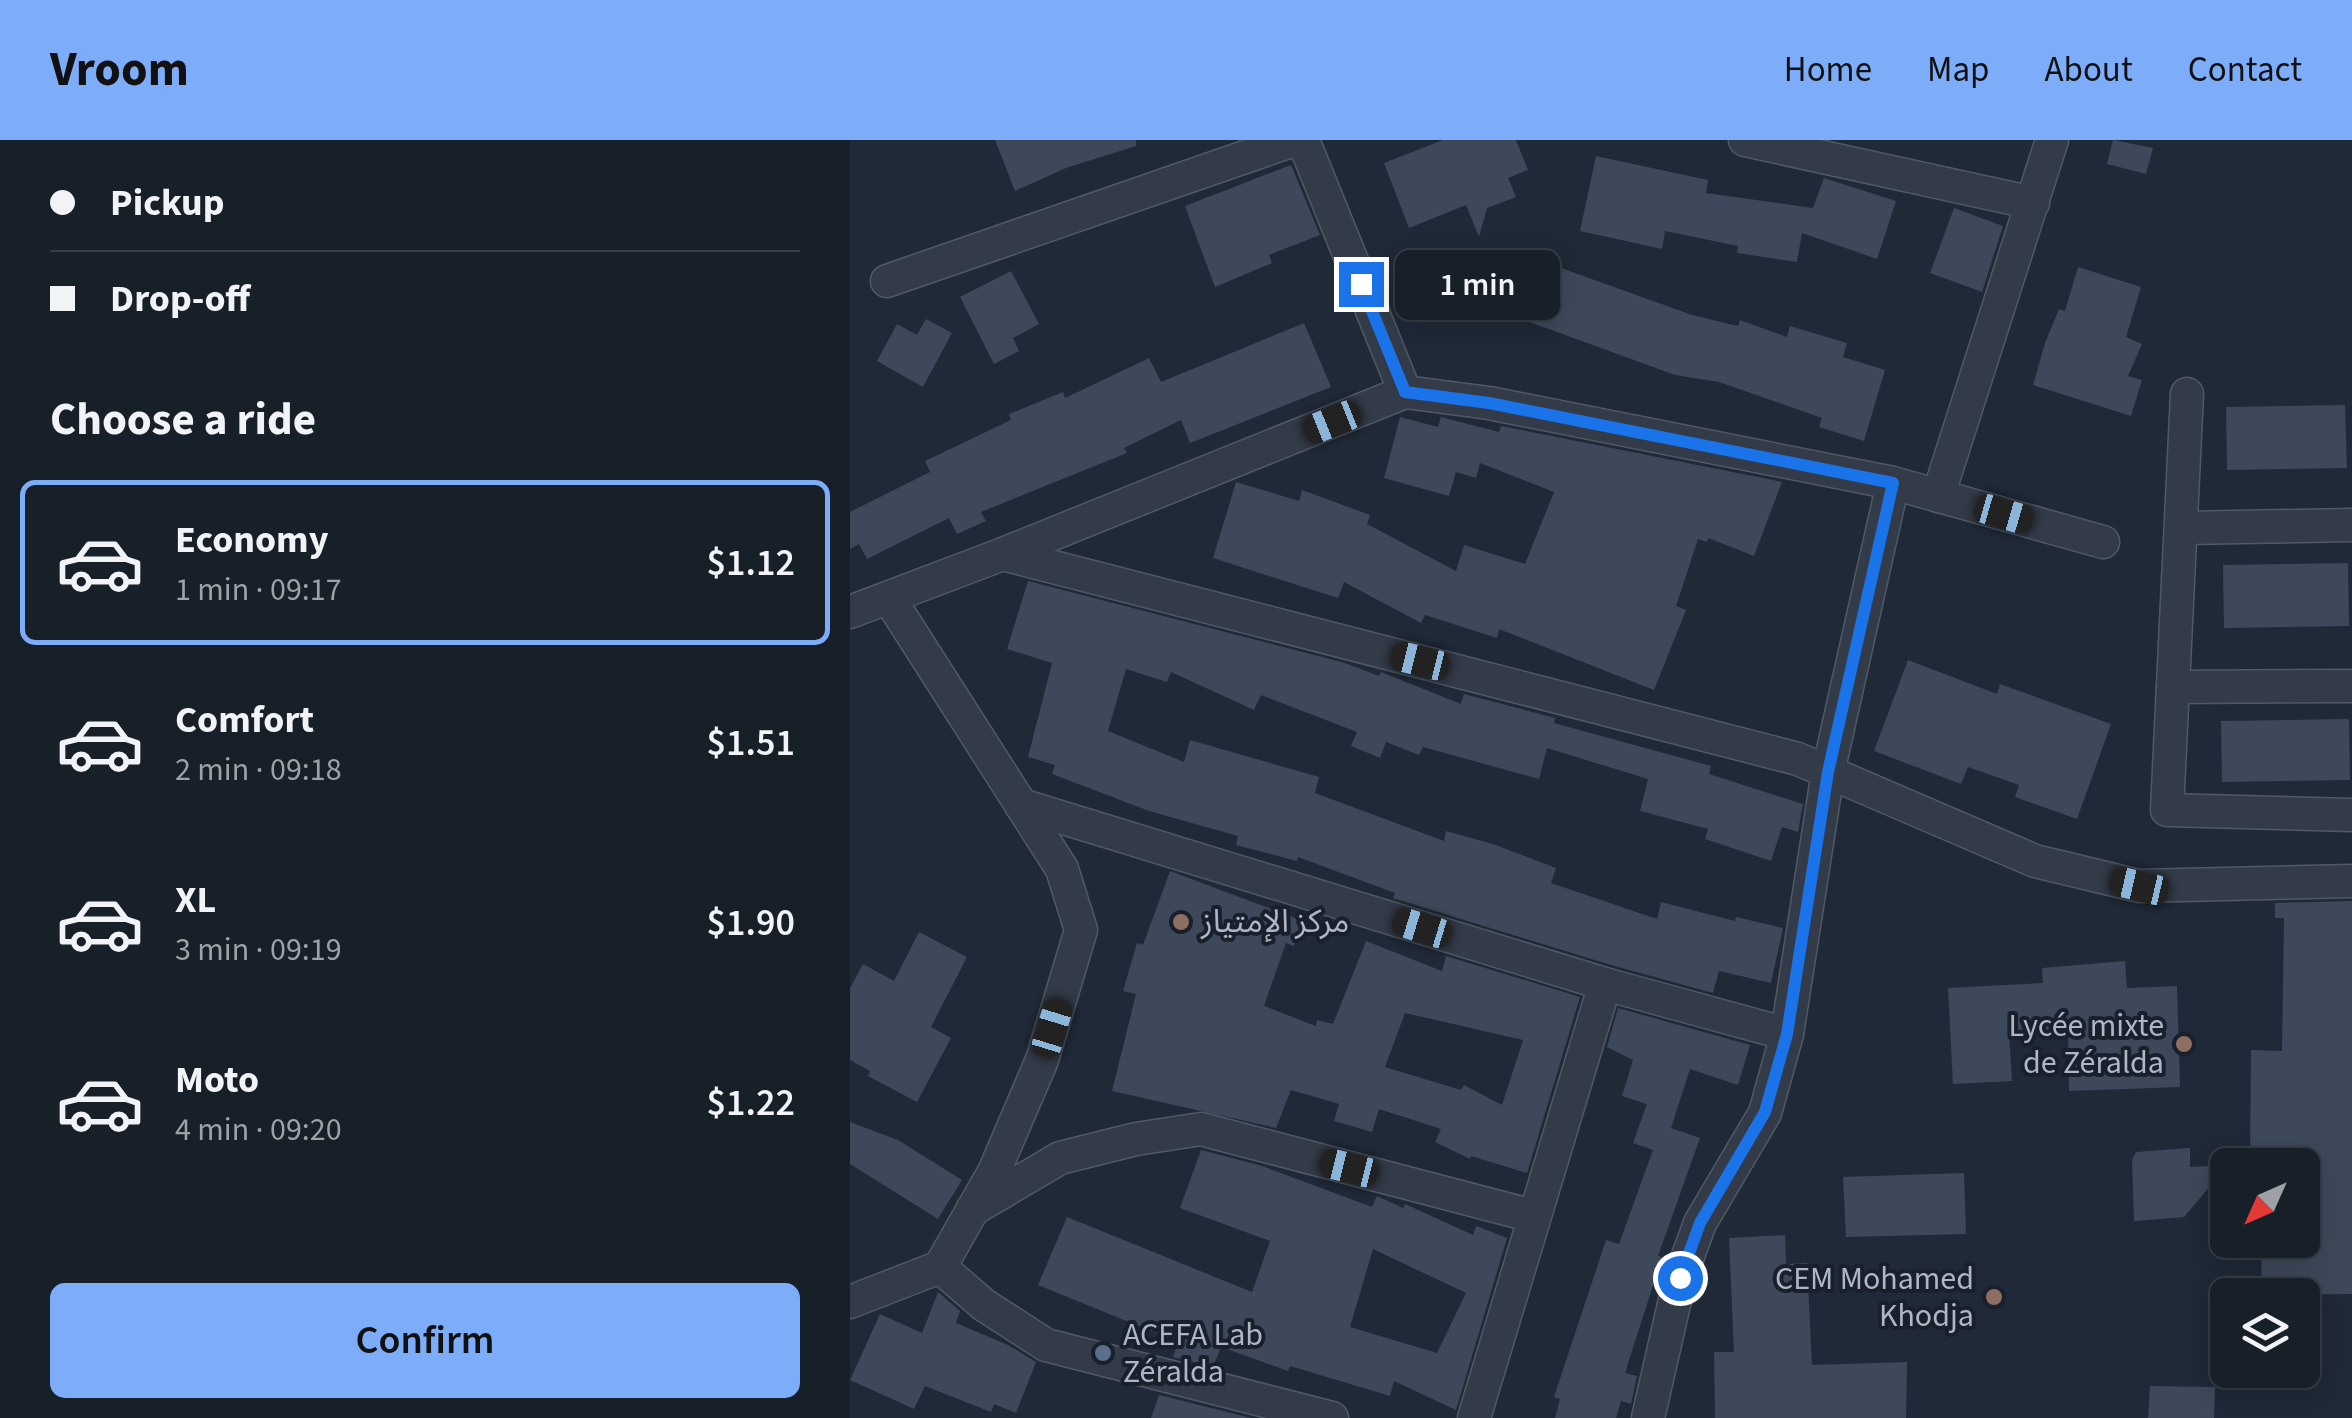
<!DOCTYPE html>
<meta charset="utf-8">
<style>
body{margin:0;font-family:"Source Sans 3","Noto Sans Arabic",sans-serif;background:#202731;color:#f1f3f6;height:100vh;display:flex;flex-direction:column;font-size:38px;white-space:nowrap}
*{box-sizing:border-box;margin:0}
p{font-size:32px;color:#9ea2a8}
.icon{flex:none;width:55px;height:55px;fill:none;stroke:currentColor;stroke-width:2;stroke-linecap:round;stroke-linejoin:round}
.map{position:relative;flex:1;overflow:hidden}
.panel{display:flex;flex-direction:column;background:#171f29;width:850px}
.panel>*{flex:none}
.guide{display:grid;align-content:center;height:220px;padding:0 50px;background:#171f29}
.needle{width:65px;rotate:225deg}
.fabs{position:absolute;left:1360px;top:1008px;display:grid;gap:20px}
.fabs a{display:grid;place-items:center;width:110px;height:110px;border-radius:15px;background:#171f29;box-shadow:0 5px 25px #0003,0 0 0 2px #363d46;font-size:50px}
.end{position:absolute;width:45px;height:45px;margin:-22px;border:12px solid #1a73e8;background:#fff;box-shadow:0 0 0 5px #fff}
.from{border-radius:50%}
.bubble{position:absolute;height:70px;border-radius:15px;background:#171f29;box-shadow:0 5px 25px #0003,0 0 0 2px #363d46;font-size:32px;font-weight:600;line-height:70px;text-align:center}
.car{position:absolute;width:30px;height:60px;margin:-30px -15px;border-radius:12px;box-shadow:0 0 8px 2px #0007;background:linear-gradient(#222 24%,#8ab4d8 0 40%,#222 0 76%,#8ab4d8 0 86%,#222 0)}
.guide b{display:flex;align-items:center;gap:35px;height:95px;font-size:38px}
.guide b+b{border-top:2px solid #363d46}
.guide i{width:25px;height:25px;background:#f1f3f6}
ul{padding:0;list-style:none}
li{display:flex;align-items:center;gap:30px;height:165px;margin:0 20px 15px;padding:0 30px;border:5px solid transparent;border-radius:15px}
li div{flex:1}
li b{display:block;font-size:38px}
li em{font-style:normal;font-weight:600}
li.on{border-color:#7dacf9}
li>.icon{width:90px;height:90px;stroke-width:1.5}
h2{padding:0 50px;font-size:45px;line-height:120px}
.primary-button{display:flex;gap:20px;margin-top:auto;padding:20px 50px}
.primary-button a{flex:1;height:115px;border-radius:15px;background:#7dacf9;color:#111;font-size:40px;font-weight:600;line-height:115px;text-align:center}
header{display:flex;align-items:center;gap:60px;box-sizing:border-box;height:140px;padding:0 50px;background:#7dacf9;color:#111}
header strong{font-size:48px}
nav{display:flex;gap:55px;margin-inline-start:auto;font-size:35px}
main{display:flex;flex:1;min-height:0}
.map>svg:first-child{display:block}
.building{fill:#3d495a;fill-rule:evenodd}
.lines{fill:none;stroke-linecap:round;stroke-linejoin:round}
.minor-casing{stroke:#505966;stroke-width:35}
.minor{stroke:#333b48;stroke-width:32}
.route{stroke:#1a73e8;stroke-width:12}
.education-dot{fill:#8d6e63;stroke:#19202c;stroke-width:4}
.service-dot{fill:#5c6f8a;stroke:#19202c;stroke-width:4}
.labels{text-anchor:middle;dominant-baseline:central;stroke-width:8;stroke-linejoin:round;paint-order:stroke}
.poi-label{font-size:32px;fill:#adb6c5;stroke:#19202c;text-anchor:start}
</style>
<header>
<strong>Vroom</strong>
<nav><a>Home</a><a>Map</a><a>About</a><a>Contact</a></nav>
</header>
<main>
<section class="panel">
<div class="guide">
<b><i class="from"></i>Pickup</b>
<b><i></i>Drop-off</b>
</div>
<h2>Choose a ride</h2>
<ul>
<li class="on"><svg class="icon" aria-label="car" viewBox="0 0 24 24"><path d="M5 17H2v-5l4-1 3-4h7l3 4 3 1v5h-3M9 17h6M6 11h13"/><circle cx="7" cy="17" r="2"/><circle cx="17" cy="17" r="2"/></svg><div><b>Economy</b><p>1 min · 09:17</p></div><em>$1.12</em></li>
<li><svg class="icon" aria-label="car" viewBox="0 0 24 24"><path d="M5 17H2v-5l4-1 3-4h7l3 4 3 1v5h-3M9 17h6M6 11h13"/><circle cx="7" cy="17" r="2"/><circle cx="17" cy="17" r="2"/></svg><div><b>Comfort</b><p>2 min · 09:18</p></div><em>$1.51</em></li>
<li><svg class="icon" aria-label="car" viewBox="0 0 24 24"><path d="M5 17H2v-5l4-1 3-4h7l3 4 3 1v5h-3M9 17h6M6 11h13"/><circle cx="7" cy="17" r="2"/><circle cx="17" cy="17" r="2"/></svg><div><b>XL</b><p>3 min · 09:19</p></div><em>$1.90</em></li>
<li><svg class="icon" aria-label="car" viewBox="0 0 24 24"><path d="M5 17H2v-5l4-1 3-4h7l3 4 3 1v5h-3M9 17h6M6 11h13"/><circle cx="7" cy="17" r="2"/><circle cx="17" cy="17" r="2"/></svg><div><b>Moto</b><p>4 min · 09:20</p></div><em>$1.22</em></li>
</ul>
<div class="primary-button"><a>Confirm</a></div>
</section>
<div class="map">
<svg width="1502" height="1278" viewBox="0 0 1502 1278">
<rect width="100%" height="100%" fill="#1f2937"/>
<g class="building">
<polygon points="145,0 286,0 286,6 216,28 165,51"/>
<polygon points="593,0 666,0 678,30 658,38 666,57 637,68 629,97 616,65 559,88 534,23"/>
<polygon points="1263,0 1303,8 1296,34 1257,24"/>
<polygon points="746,16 858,40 856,53 963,68 974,38 1046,61 1027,119 952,93 947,122 887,113 888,106 815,91 812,109 730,91"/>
<polygon points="441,25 470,95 419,115 422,123 365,147 335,66"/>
<polygon points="1104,68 1153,86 1132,152 1080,133"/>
<polygon points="686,119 842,175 888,186 890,180 937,197 940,186 997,203 993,217 1035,230 1014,301 969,287 972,278 869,242 825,235 666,177"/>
<polygon points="1228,127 1291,147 1276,197 1292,204 1278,236 1292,240 1281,276 1183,245 1195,203 1209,169 1215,171"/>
<polygon points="161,131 189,184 163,198 169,211 144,224 110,157"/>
<polygon points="76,179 102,193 73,247 27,221 47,184 67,195"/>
<polygon points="454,183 481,247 340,303 331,280 274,308 277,313 131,372 136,381 107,394 99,378 17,419 9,404 0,409 0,372 80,332 75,321 161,280 159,274 213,252 215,258 299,218 311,242"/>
<polygon points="1495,265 1497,328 1377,330 1376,267"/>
<polygon points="550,277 588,287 591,277 649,292 651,286 932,342 904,416 858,398 857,402 848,399 826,466 836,470 804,550 649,489 647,498 575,475 571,483 494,442 488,458 363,418 386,342 449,361 452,350 520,375 517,384 606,431 614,405 675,424 704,352 630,323 626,338 606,332 599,356 534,338"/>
<polygon points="1498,423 1499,486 1374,488 1373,425"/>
<polygon points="178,441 495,523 529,536 531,532 611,564 614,554 705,578 704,583 861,626 859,634 953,664 948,692 932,687 921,721 855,699 858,689 790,671 798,639 697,608 689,639 573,607 569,615 536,602 530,618 501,606 507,592 411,555 404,570 321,532 317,542 276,529 258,591 334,622 340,600 469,637 465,653 594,701 596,691 643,704 706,728 701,743 807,779 811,762 885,781 886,777 933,788 921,843 869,831 863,853 761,825 543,758 545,753 448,717 447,721 386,705 388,696 299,671 202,634 205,625 178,617 202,523 157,509"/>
<polygon points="1058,520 1147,554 1150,544 1261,584 1227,679 1165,657 1169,645 1118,627 1111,644 1024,611"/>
<polygon points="1499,579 1500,640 1372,642 1371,581"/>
<path d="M320,731L453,781L444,806L436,803L414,866L466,886L467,880L483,884L516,801L592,831L596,816L730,857L677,1033L621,1016L620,1019L585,1002L591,989L529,969L522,992L484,981L489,964L441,950L426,988L262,951L286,854L273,851L287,803L293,805ZM555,873L673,900L652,965L614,945L611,950L535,927Z"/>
<polygon points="1502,761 1502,1154 1411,1155 1412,1100 1452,1100 1452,1025 1400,1025 1401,910 1432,911 1434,778 1425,778 1425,763"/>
<polygon points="69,792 117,817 81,887 101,898 67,962 18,936 20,931 0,920 0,848 13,824 44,841"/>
<polygon points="1275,821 1277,848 1327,846 1330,947 1219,951 1218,889 1159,893 1162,941 1103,944 1098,848 1193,843 1192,828"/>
<polygon points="768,868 900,905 888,945 840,929 821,988 850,998 808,1116 812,1117 775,1233 787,1236 781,1264 771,1261 766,1278 705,1278 710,1259 704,1257 756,1100 769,1104 803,1010 783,1003 797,964 772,956 783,920 757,907"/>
<polygon points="0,982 48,1000 112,1040 88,1079 0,1024"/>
<polygon points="1340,1008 1340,1027 1378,1025 1334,1077 1284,1081 1282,1020 1286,1012"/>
<path d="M351,1010L412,1026L522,1067L527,1056L553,1068L555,1064L623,1095L626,1086L657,1098L606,1270L544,1241L540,1256L440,1226L438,1231L371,1207L363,1227L323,1217L328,1202L188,1145L217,1077L402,1152L420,1101L330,1068ZM523,1109L616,1153L587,1213L500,1187Z"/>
<polygon points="1114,1033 1116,1094 996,1097 993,1037"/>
<polygon points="935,1095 936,1124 957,1123 962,1225 1057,1222 1056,1278 865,1278 864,1212 884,1212 879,1098"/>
<polygon points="88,1152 110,1171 106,1183 158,1205 186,1222 166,1273 144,1264 141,1272 75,1246 64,1269 0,1240 30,1174 72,1193"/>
<polygon points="1300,1246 1365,1247 1364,1278 1298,1278"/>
<polygon points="309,1255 401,1278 301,1278"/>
</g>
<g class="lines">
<g class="minor-casing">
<g id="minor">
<polyline points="453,0 555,252"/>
<polyline points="895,0 1183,63"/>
<polyline points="37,141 444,0"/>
<polyline points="1337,254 1317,670 1502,675"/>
<polyline points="1088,356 1202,0"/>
<polyline points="1331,388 1502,385"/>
<polyline points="153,414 555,252 639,263 1043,343 1253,402"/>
<polyline points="0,472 153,414 948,619 1185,721 1289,746 1502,741"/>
<polyline points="1323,547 1502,546"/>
<polyline points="171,665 755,844 937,894"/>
<polyline points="122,1070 210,1018 286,999 351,989 683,1076"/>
<polyline points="90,1127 134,1165 196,1205 482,1278"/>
<polyline points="0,1162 90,1127 144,1032 192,920 231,790 212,729 39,458"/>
<polyline points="624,1278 755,844"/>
<polyline points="798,1278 830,1138 850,1083 915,973 937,894 978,632 1043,343"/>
</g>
</g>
<use href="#minor" class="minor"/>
</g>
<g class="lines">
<polyline class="route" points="511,144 555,252 639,263 1043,343 978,632 937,894 915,972 850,1083 830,1138"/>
</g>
<g class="education-dot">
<circle cx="331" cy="782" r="10"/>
<circle cx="1334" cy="904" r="10"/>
<circle cx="1144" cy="1157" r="10"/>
</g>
<circle class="service-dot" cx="253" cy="1213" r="10"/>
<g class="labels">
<g class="poi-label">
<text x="351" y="782">مركز الإمتياز</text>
<text x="1314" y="886" text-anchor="end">Lycée mixte<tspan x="1314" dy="37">de Zéralda</tspan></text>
<text x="1124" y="1139" text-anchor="end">CEM Mohamed<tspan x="1124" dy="37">Khodja</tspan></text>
<text x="273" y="1195">ACEFA Lab<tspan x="273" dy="37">Zéralda</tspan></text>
</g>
</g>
</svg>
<div class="fabs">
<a><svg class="needle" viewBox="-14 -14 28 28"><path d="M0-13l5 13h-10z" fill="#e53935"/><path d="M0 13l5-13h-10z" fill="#9ea2a8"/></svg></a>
<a><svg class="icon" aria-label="layers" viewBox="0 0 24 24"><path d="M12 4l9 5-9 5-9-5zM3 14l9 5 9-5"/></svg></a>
</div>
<i class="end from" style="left:830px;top:1138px"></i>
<i class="end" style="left:511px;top:144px"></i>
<div class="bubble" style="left:545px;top:110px;width:165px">1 min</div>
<i class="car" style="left:482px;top:282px;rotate:248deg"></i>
<i class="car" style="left:1154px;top:374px;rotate:106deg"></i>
<i class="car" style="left:570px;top:521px;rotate:284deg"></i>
<i class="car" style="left:1289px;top:746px;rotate:283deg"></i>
<i class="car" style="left:572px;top:788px;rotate:287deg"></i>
<i class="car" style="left:202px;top:888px;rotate:17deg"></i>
<i class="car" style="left:499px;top:1028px;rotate:284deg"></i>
</div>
</main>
